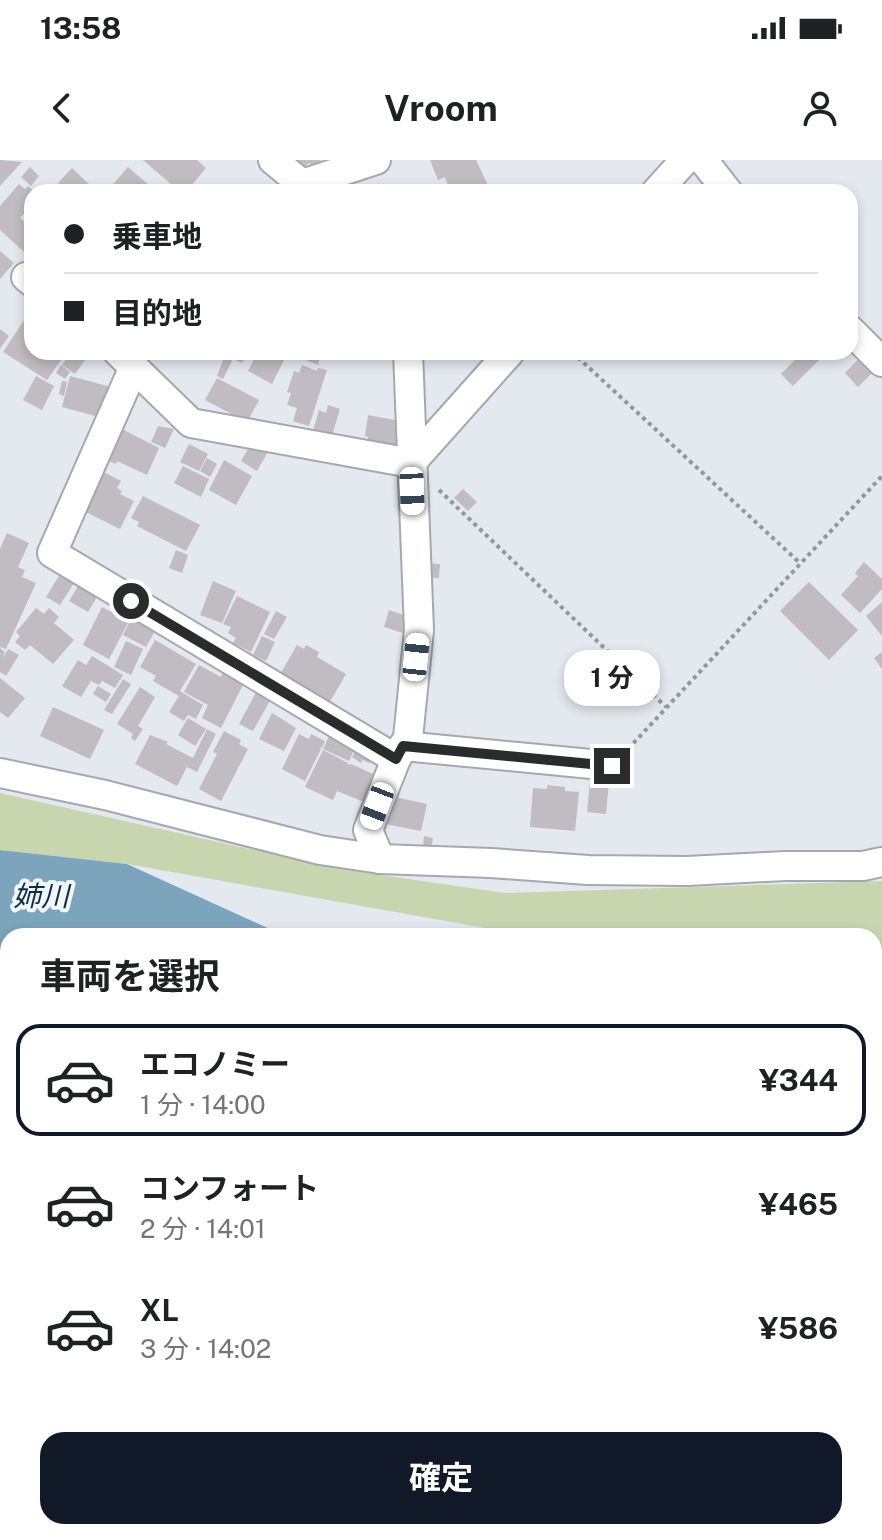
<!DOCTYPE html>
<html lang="ja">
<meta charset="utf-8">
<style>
body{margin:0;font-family:"Public Sans","Noto Sans JP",sans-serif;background:#f2f2f2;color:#202124;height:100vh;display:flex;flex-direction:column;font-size:30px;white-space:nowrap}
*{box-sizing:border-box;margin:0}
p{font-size:26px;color:#757577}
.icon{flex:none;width:44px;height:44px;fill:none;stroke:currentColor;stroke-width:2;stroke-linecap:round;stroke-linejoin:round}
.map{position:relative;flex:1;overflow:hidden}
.drawer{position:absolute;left:0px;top:768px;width:882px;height:612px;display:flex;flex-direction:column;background:#fff;border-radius:24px 24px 0 0;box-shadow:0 4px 12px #0003}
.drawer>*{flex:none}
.hud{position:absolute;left:24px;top:24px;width:834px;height:176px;border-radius:24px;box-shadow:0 4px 12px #0003;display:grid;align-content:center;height:176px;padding:0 40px;background:#fff}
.end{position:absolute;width:36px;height:36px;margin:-18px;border:10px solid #292b2d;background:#fff;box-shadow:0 0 0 4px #fff}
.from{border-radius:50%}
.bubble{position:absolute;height:56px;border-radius:24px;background:#fff;box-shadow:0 4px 12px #0003;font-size:26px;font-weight:700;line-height:56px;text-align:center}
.car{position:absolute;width:24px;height:48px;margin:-24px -12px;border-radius:10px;box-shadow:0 0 6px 2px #0007;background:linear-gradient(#fff 24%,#345 0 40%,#fff 0 76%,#345 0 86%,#fff 0)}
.hud b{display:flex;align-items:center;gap:28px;height:76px;font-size:30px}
.hud b+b{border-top:2px solid #e0e0e0}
.hud i{width:20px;height:20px;background:#202124}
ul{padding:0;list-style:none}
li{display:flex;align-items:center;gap:24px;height:112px;margin:0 16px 12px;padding:0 24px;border:4px solid transparent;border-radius:24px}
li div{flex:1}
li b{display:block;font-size:30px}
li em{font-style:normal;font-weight:700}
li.on{border-color:#111827}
li>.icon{width:72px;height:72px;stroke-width:1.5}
h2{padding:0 40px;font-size:36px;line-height:96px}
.primary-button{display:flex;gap:16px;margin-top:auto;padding:16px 40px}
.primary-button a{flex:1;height:92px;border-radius:24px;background:#111827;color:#fff;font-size:32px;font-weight:700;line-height:92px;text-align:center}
.status{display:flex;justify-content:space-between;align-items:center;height:56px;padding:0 40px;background:#fff;direction:ltr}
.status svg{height:22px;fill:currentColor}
header{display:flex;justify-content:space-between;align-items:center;height:104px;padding:0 40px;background:#fff;font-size:36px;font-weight:700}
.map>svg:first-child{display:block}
.green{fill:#c8d6b0}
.water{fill:#7da4bd}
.building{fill:#c0bcc2}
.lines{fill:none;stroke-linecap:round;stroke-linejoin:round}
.minor-casing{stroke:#a4a9af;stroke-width:32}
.path{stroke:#93989c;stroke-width:4;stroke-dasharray:4 4;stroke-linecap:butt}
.minor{stroke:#fff;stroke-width:28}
.route{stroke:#292b2d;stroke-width:10}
.labels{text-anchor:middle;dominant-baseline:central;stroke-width:8;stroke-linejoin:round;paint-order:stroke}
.water-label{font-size:28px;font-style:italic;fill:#0c2e41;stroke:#f1f6fc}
</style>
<div class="status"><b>13:58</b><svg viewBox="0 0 49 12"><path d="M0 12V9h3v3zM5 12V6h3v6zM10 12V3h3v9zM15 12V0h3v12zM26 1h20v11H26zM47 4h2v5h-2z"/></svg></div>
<header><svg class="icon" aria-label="back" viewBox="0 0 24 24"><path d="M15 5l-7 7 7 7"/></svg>Vroom<svg class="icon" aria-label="person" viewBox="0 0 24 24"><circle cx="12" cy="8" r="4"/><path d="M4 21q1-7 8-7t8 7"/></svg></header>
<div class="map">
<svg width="882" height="1380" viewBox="0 0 882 1380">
<rect width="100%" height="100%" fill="#e3e9ef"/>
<polygon class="green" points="0,633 339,709 505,733 882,721 882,950 874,947 874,776 529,776 127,704 0,690"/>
<g class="water">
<polygon points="0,690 127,704 285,776 8,776 8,961 0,960"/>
<polygon points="874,963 882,963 882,1185 874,1183"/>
</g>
<g class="building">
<polygon points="0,0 22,2 0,26"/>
<polygon points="143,0 197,0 206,8 191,26 198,32 180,32"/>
<polygon points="281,0 321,0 314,7 309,3 296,14"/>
<polygon points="430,0 476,0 491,32 451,32 445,17 438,20"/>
<polygon points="30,7 39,16 31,26 21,17"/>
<polygon points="128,7 157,32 111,32 108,30"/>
<polygon points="72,8 92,27 88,32 68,32 58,23"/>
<polygon points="19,24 25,29 28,26 35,32 32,32 32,45 20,58 32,68 32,83 24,92 0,70 0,46"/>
<polygon points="0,91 14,103 0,119"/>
<polygon points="28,154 32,157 32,192 67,192 47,220 3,192"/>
<polygon points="0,169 9,176 0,189"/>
<polygon points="71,192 91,192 75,214 62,205"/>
<polygon points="226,192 248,192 242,203 233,199 223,219 217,216"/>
<polygon points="258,192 288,192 272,224 248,211"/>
<polygon points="300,192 321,195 318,205 298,197"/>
<polygon points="803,192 812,192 819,200 793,226 781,214"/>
<polygon points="859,198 873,212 858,227 845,213"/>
<polygon points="61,205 70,212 65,219 56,213"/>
<polygon points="302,205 317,211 318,208 327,210 309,266 293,261 297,248 287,245 291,233 287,232 294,211 299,213"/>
<polygon points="36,216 54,226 42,250 23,240"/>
<polygon points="70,216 111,227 103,258 62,247"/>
<polygon points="217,218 259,240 247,262 205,240"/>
<polygon points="62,221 67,222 64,236 59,234"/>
<polygon points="328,245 340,249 332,276 313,271 319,250 326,253"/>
<polygon points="368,255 405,262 399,296 366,290 368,277 365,276"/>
<polygon points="114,265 159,288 147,315 117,301 116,304 100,298"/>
<polygon points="158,266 174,269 165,288 151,282"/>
<polygon points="254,279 270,288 257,311 241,301"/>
<polygon points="189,284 208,294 199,311 180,302"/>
<polygon points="207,298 217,304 210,317 200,311"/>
<polygon points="224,300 252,316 236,345 209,330"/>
<polygon points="183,306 209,319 201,337 174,323"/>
<polygon points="98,309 121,321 117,328 122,331 120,334 134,341 120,369 78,348"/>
<polygon points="463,329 477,342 468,351 454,338"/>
<polygon points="143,336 200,365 186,391 137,366 139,362 131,358"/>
<polygon points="7,373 29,383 18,407 25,410 22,417 36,423 6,489 0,487 0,389"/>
<polygon points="176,390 188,395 182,413 169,408"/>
<polygon points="864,402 882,419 882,429 860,453 841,435 858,416 855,413"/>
<polygon points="425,403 440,404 439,418 425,417"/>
<polygon points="62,411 76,420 60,445 46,437"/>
<polygon points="213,421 236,431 222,463 200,455"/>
<polygon points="809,422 858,470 829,500 780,451"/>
<polygon points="78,426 97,437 88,452 69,441"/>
<polygon points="237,436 270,452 251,492 233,483 236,478 228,473 231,467 223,464"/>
<polygon points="882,442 882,476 866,456"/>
<polygon points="102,447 129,461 109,499 83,485"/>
<polygon points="36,448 44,454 49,448 59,457 54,463 74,480 53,504 30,485 25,490 15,482 20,476 16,472"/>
<polygon points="389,450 409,457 403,473 384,467"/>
<polygon points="135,451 159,464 146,487 123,475"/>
<polygon points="276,451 287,457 274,479 264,474"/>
<polygon points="262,476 275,482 266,501 253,495"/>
<polygon points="155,480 196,504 180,531 203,545 196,559 188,555 184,561 169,552 179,536 153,521 156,516 140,507"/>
<polygon points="126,481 143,489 131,515 114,507"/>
<polygon points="297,485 304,489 306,485 319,492 317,497 346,514 328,545 279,516"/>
<polygon points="0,488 5,492 3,498 8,489 19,495 6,516 0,512"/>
<polygon points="882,492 882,509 874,498"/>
<polygon points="92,496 123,515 115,528 102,521 99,525 91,521 81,537 62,526 78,500 86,505"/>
<polygon points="199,505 221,517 223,512 244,523 221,568 202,558 208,545 184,532"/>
<polygon points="617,505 627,515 619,523 609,514"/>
<polygon points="0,518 25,538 8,558 0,552"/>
<polygon points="123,519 131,524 112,554 104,550"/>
<polygon points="98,526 111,534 106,542 93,534"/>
<polygon points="140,527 155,537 138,566 143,569 135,581 131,578 133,574 117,564"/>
<polygon points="259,527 273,535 253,571 239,564"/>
<polygon points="53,547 104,570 90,599 40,576"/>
<polygon points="272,553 296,568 284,591 259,579"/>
<polygon points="188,558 206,569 195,586 178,575"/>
<polygon points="207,569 216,574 197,612 187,607 177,626 135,604 150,575 168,582 166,584 193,598"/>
<polygon points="224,571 241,580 239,584 248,589 221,641 199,629 217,594 213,592"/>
<polygon points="334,572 357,583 349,601 323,589 329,576 332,577"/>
<polygon points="299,574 309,579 311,574 325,581 322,588 320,587 321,589 305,621 282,609"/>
<polygon points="359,584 375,593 369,603 363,600 361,603 352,597"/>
<polygon points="323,590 348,603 347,605 351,604 382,618 369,644 337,631 333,640 305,627"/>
<polygon points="590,620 609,622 606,654 587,652"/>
<polygon points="547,625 565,627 565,631 579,632 575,671 530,667 533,628 547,629"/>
<polygon points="391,636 427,644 421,671 385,664"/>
<polygon points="424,676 433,678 431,690 423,688"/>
</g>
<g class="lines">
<g class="minor-casing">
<g id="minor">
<polyline points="273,0 302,24 376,0"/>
<polyline points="703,0 728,32"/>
<polyline points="656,32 685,0"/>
<polyline points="26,117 32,122"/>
<polyline points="850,170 882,202"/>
<polyline points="118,192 191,263 411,303 510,192"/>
<polyline points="134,207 52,393 396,599"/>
<polyline points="403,586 612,606"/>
<polyline points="0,613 105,635 320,690 380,699 491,703 588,710 687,711 785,706 863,706 882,702"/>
<polyline points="380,699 368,670 396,599 408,578 419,470 408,192"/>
<polyline points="874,1215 882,1219"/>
<polyline points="0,1298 8,1302"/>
<polyline points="110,1380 112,1372"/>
</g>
</g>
<g class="path">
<polyline points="572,192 801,404"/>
<polyline points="439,330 666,547"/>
<polyline points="628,589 882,316"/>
</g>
<use href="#minor" class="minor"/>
</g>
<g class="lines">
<polyline class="route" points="131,441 396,599 403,586 612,606"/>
</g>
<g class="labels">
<g class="water-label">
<text x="41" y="735">姉川</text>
</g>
</g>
</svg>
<i class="end from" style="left:131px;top:441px"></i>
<i class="end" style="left:612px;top:606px"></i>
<div class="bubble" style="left:564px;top:490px;width:96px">1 分</div>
<i class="car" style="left:412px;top:331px;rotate:178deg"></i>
<i class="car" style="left:416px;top:497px;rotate:6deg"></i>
<i class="car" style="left:377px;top:646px;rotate:201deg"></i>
<div class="hud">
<b><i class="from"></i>乗車地</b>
<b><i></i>目的地</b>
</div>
<section class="drawer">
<h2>車両を選択</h2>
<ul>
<li class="on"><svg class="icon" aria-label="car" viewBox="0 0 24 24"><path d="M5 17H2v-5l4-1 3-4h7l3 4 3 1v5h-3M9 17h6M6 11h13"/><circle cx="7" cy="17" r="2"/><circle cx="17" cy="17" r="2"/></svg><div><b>エコノミー</b><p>1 分 · 14:00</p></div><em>¥344</em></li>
<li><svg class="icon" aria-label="car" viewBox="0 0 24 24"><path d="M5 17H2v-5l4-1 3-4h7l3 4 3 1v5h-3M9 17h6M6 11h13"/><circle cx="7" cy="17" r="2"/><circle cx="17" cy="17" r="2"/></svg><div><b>コンフォート</b><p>2 分 · 14:01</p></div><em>¥465</em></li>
<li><svg class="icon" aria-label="car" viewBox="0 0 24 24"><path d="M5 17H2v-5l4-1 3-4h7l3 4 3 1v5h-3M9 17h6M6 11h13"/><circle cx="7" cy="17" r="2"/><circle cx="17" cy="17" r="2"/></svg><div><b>XL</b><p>3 分 · 14:02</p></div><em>¥586</em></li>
</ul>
<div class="primary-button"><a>確定</a></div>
</section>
</div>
